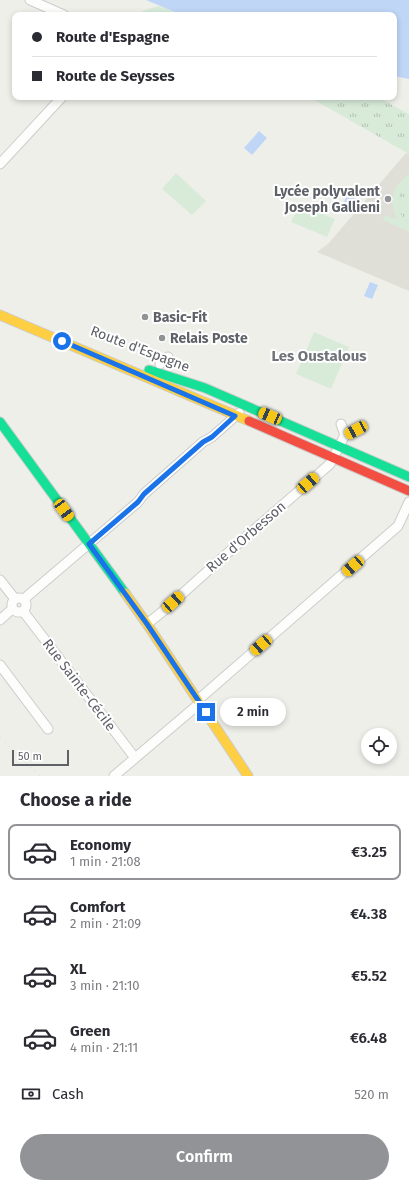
<!DOCTYPE html>
<meta charset="utf-8">
<style>
body{margin:0;font-family:"Fira Sans",sans-serif;background:#f7f7f7;color:#2b2b33;height:100vh;display:flex;flex-direction:column;font-size:15px;white-space:nowrap}
*{box-sizing:border-box;margin:0}
p{font-size:13px;color:#7c7c81}
.icon{flex:none;width:22px;height:22px;fill:none;stroke:currentColor;stroke-width:2;stroke-linecap:round;stroke-linejoin:round}
.map{position:relative;height:776px;overflow:hidden}
.details{display:flex;flex-direction:column;background:#fff;flex:1}
.details>*{flex:none}
.guide{position:absolute;left:12px;top:12px;width:385px;height:88px;border-radius:8px;box-shadow:0 2px 6px #0003;display:grid;align-content:center;height:88px;padding:0 20px;background:#fff}
.fabs{position:absolute;left:361px;top:728px;display:grid;gap:8px}
.fabs a{display:grid;place-items:center;width:36px;height:36px;border-radius:50%;background:#fff;box-shadow:0 2px 6px #0003;font-size:20px}
.scale{position:absolute;left:12px;bottom:10px;width:57px;box-sizing:border-box;padding-left:4px;border:2px solid #5f6168;border-top:0;font-size:11px;line-height:14px;white-space:nowrap;color:#5f6168;-webkit-text-stroke:3px #fff;paint-order:stroke}
.end{position:absolute;width:18px;height:18px;margin:-9px;border:5px solid #1a73e8;background:#fff;box-shadow:0 0 0 2px #fff}
.from{border-radius:50%}
.bubble{position:absolute;height:28px;border-radius:14px;background:#fff;box-shadow:0 2px 6px #0003;font-size:13px;font-weight:600;line-height:28px;text-align:center}
.car{position:absolute;width:12px;height:24px;margin:-12px -6px;border-radius:5px;box-shadow:0 0 3px 1px #0007;background:linear-gradient(#f5c518 24%,#345 0 40%,#f5c518 0 76%,#345 0 86%,#f5c518 0)}
.guide b{display:flex;align-items:center;gap:14px;height:38px;font-size:15px}
.guide b+b{border-top:1px solid #e1e1e2}
.guide i{width:10px;height:10px;background:#2b2b33}
ul{padding:0;list-style:none}
li{display:flex;align-items:center;gap:12px;height:56px;margin:0 8px 6px;padding:0 12px;border:2px solid transparent;border-radius:8px}
li div{flex:1}
li b{display:block;font-size:15px}
li em{font-style:normal;font-weight:600}
li.selected{border-color:#919396}
li>.icon{width:36px;height:36px;stroke-width:1.5}
h2{padding:0 20px;font-size:18px;line-height:48px}
.pay{display:flex;align-items:center;gap:10px;height:44px;padding:0 20px;font-size:15px}
.pay p{margin-inline-start:auto}
.button{display:flex;gap:8px;margin-top:auto;padding:8px 20px}
.button a{flex:1;height:46px;border-radius:24px;background:#919396;color:#fff;font-size:16px;font-weight:600;line-height:46px;text-align:center}
.map>svg:first-child{display:block}
.education{fill:#dfdfd8}
.grass{fill:url(#grass-tufts)}
.park{fill:#d8ebd9}
.water{fill:#bfd6f7}
.lines{fill:none;stroke-linecap:round;stroke-linejoin:round}
.street-casing{stroke:#cccdcc;stroke-width:11}
.fast-casing{stroke:#ccc;stroke-width:11}
.slow-casing{stroke:#ccc;stroke-width:11}
.jam-casing{stroke:#ccc;stroke-width:11}
.street{stroke:#fdfdfc;stroke-width:9}
.fast{stroke:#16e098;stroke-width:9}
.slow{stroke:#ffcf43;stroke-width:9}
.jam{stroke:#f24e42;stroke-width:9}
.rail{stroke:#e5e5e4;stroke-width:2.5;stroke-dasharray:1 5;stroke-linecap:butt}
.route{stroke:#1a73e8;stroke-width:5}
.poi-dot{fill:#919396;stroke:#fff;stroke-width:1.5}
.labels{text-anchor:middle;dominant-baseline:central;stroke-width:4;stroke-linejoin:round;paint-order:stroke}
.poi-label{font-size:14px;font-weight:bold;fill:#5f6168;stroke:#fff;text-anchor:start}
.street-label{font-size:14px;fill:#5f6168;stroke:#fff}
.neighbourhood-label{font-size:15px;font-weight:bold;fill:#70737a;stroke:#fff}
</style>
<div class="map">
<svg width="409" height="776" viewBox="0 0 409 776">
<defs>
<pattern id="grass-tufts" width="24" height="20" patternUnits="userSpaceOnUse"><rect width="24" height="20" fill="#d8ebd9"/><path d="M3 7l-1-3M5 7V3M7 7l1-3M15 17l-1-3M17 17v-4M19 17l1-3" fill="none" stroke="#b2c2b4"/></pattern>
</defs>
<rect width="100%" height="100%" fill="#efefea"/>
<polygon class="education" points="406,153 409,154 409,291 317,252 328,244"/>
<g class="grass">
<polygon points="159,6 182,15 141,15 142,11"/>
<polygon points="309,97 377,97 409,114 409,154"/>
<path d="M409,182V225C395,213 395,193 409,182Z"/>
</g>
<g class="park">
<polygon points="176,173 206,201 192,215 162,189"/>
<path d="M409,174V182C395,193 395,213 409,225V232L383,220L385,215L397,220C389,199 391,188 409,174Z"/>
<polygon points="299,204 335,219 327,237 291,222"/>
<polygon points="314,332 349,347 331,389 296,374"/>
</g>
<g class="water">
<polygon points="146,0 409,0 409,79 394,76 394,15 182,15"/>
<polygon points="259,131 267,138 252,155 244,148"/>
<polygon points="347,195 355,198 349,212 341,209"/>
<polygon points="370,282 378,285 372,299 364,296"/>
</g>
<g class="lines">
<g class="street-casing">
<g id="street">
<polyline points="30,0 64,15"/>
<polyline points="0,164 62,97"/>
<polyline points="160,364 168,357"/>
<polyline points="341,424 345,435"/>
<polyline points="0,580 15,599"/>
<circle cx="19" cy="605" r="7"/>
<polyline points="24,599 138,502 144,494 203,442 212,437 239,413"/>
<polyline points="23,611 135,758"/>
<polyline points="0,620 12,609"/>
<polyline points="147,624 162,612 240,542 330,464 345,435 356,430"/>
<polyline points="0,665 48,729"/>
<polyline points="198,700 398,526 409,502"/>
<polyline points="114,776 200,703"/>
</g>
</g>
<g class="fast-casing">
<g id="fast">
<polyline points="149,370 205,388 409,477"/>
<polyline points="0,422 125,593"/>
</g>
</g>
<g class="slow-casing">
<g id="slow">
<polyline points="0,315 249,421"/>
<polyline points="125,593 147,624 248,776"/>
</g>
</g>
<g class="jam-casing">
<polyline id="jam" points="249,421 409,491"/>
</g>
<use href="#street" class="street"/>
<use href="#fast" class="fast"/>
<use href="#slow" class="slow"/>
<use href="#jam" class="jam"/>
<polyline class="rail" points="0,738 40,776"/>
</g>
<g class="lines">
<polyline class="route" points="62,341 235,416 212,437 203,442 144,494 138,502 89,544 147,624 206,712"/>
</g>
<g class="poi-dot">
<circle cx="388" cy="199" r="4"/>
<circle cx="145" cy="317" r="4"/>
<circle cx="162" cy="338" r="4"/>
</g>
<g class="labels">
<g class="poi-label">
<text x="380" y="191" text-anchor="end">Lycée polyvalent<tspan x="380" dy="16">Joseph Gallieni</tspan></text>
<text x="153" y="317">Basic-Fit</text>
<text x="170" y="338">Relais Poste</text>
</g>
<g class="street-label">
<text transform="translate(140 349) rotate(21)">Route d'Espagne</text>
<text transform="translate(246 537) rotate(-41)">Rue d'Orbesson</text>
<text transform="translate(79 685) rotate(53)">Rue Sainte-Cécile</text>
</g>
<g class="neighbourhood-label">
<text x="319" y="356">Les Oustalous</text>
</g>
</g>
</svg>
<div class="fabs">
<a><svg class="icon" aria-label="locate" viewBox="0 0 24 24"><circle cx="12" cy="12" r="6"/><path d="M12 2v4M12 18v4M2 12h4M18 12h4"/></svg></a>
</div>
<div class="scale">50 m</div>
<i class="end from" style="left:62px;top:341px"></i>
<i class="end" style="left:206px;top:712px"></i>
<div class="bubble" style="left:220px;top:698px;width:66px">2 min</div>
<i class="car" style="left:270px;top:416px;rotate:293deg"></i>
<i class="car" style="left:356px;top:430px;rotate:242deg"></i>
<i class="car" style="left:308px;top:483px;rotate:49deg"></i>
<i class="car" style="left:64px;top:510px;rotate:144deg"></i>
<i class="car" style="left:353px;top:566px;rotate:229deg"></i>
<i class="car" style="left:173px;top:602px;rotate:48deg"></i>
<i class="car" style="left:261px;top:645px;rotate:229deg"></i>
<div class="guide">
<b><i class="from"></i>Route d'Espagne</b>
<b><i></i>Route de Seysses</b>
</div>
</div>
<section class="details">
<h2>Choose a ride</h2>
<ul>
<li class="selected"><svg class="icon" aria-label="car" viewBox="0 0 24 24"><path d="M5 17H2v-5l4-1 3-4h7l3 4 3 1v5h-3M9 17h6M6 11h13"/><circle cx="7" cy="17" r="2"/><circle cx="17" cy="17" r="2"/></svg><div><b>Economy</b><p>1 min · 21:08</p></div><em>€3.25</em></li>
<li><svg class="icon" aria-label="car" viewBox="0 0 24 24"><path d="M5 17H2v-5l4-1 3-4h7l3 4 3 1v5h-3M9 17h6M6 11h13"/><circle cx="7" cy="17" r="2"/><circle cx="17" cy="17" r="2"/></svg><div><b>Comfort</b><p>2 min · 21:09</p></div><em>€4.38</em></li>
<li><svg class="icon" aria-label="car" viewBox="0 0 24 24"><path d="M5 17H2v-5l4-1 3-4h7l3 4 3 1v5h-3M9 17h6M6 11h13"/><circle cx="7" cy="17" r="2"/><circle cx="17" cy="17" r="2"/></svg><div><b>XL</b><p>3 min · 21:10</p></div><em>€5.52</em></li>
<li><svg class="icon" aria-label="car" viewBox="0 0 24 24"><path d="M5 17H2v-5l4-1 3-4h7l3 4 3 1v5h-3M9 17h6M6 11h13"/><circle cx="7" cy="17" r="2"/><circle cx="17" cy="17" r="2"/></svg><div><b>Green</b><p>4 min · 21:11</p></div><em>€6.48</em></li>
</ul>
<div class="pay"><svg class="icon" aria-label="cash" viewBox="0 0 24 24"><path d="M3 7h18v10H3z"/><circle cx="12" cy="12" r="2"/></svg>Cash<p>520 m</p></div>
<div class="button"><a>Confirm</a></div>
</section>
